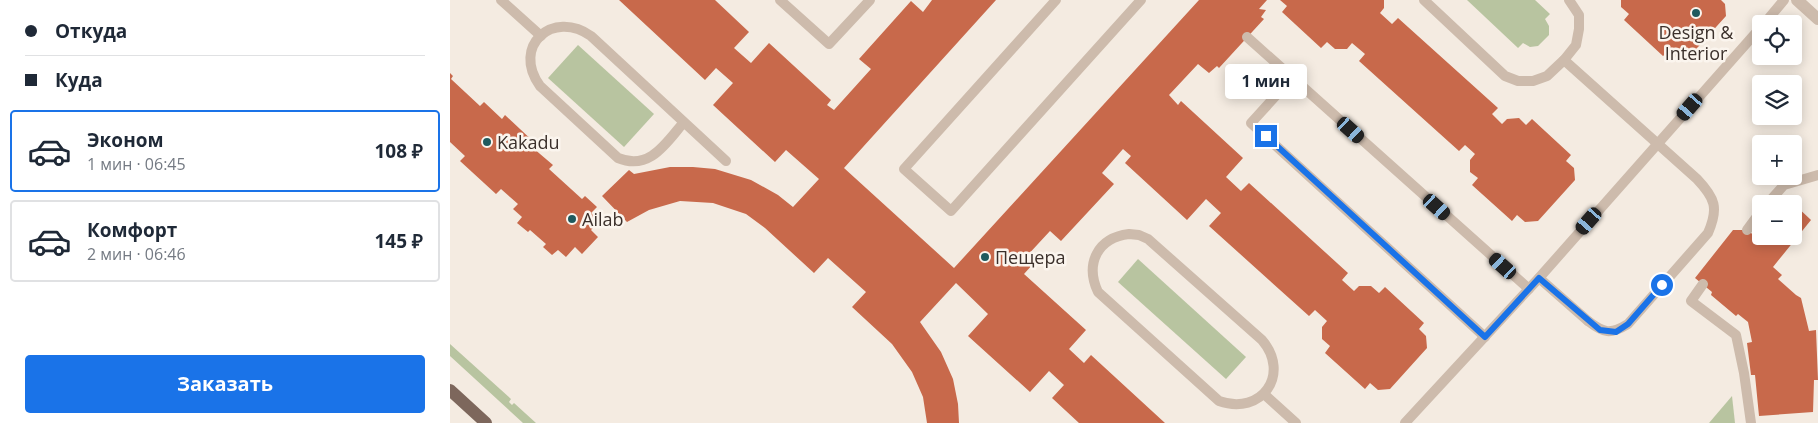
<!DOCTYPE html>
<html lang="ru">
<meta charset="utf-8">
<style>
body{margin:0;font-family:"Open Sans",sans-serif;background:#f2f2f3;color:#1f2937;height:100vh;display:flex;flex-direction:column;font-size:19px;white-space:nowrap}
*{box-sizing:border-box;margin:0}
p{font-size:16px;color:#747a83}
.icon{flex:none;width:28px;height:28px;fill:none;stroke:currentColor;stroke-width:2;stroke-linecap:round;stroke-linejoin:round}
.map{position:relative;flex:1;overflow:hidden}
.panel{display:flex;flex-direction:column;background:#fff;width:450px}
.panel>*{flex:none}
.guide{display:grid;align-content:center;height:110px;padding:0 25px;background:#fff}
.controls{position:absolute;left:1302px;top:15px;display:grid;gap:10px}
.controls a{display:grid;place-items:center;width:50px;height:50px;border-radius:5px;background:#fff;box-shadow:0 2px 12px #0003;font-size:25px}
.end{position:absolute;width:22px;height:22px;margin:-11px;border:6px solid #1a73e8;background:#fff;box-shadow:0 0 0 2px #fff}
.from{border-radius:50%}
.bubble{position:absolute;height:35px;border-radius:5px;background:#fff;box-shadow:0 2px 12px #0003;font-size:16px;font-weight:700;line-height:35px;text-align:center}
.car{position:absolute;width:15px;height:30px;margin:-15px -8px;border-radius:6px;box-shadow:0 0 4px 1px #0007;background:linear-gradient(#222 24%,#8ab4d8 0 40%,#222 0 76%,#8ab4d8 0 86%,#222 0)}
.guide b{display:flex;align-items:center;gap:18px;height:48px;font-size:19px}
.guide b+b{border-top:1px solid #e0e1e3}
.guide i{width:12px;height:12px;background:#1f2937}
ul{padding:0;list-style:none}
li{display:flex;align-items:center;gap:15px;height:82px;margin:0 10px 8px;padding:0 15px;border:2px solid #e0e1e3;border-radius:5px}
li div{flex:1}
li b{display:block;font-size:19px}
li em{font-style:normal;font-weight:700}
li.on{border-color:#1a73e8}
li>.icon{width:45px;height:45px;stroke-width:1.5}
.button{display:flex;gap:10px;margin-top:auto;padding:10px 25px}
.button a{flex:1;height:58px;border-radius:5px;background:#1a73e8;color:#fff;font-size:20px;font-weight:700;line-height:58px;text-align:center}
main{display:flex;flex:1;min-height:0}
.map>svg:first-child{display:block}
.green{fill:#b8c4a0}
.building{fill:#c8694b}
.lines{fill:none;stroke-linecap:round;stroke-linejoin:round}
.service{stroke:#cdbbac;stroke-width:10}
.tertiary{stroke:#cdbbac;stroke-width:12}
.primary{stroke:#7d675c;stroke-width:12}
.service-bridge{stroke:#cdbbac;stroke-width:10}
.route{stroke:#1a73e8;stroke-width:6}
.poi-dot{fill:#1f5a5e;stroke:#fbf5ee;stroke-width:2}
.labels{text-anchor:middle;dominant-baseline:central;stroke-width:5;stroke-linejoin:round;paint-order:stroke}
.poi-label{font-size:18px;fill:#3b302b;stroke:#fbf5ee;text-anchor:start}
</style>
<main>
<section class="panel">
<div class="guide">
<b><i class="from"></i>Откуда</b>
<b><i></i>Куда</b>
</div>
<ul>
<li class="on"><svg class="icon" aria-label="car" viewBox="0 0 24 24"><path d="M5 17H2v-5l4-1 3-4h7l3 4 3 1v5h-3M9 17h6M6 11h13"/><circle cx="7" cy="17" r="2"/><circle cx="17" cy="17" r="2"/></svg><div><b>Эконом</b><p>1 мин · 06:45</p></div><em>108 ₽</em></li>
<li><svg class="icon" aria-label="car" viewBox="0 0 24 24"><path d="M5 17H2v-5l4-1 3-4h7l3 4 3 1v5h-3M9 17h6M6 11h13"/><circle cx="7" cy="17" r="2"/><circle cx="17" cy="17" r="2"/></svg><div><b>Комфорт</b><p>2 мин · 06:46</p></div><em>145 ₽</em></li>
</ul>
<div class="button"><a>Заказать</a></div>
</section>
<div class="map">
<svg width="1368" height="423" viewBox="0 0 1368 423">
<rect width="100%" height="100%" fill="#f4ebe1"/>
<g class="green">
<polygon points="1017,0 1085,0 1100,14 1095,19 1099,26 1099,35 1088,46 1080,47 1073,43 1068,48"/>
<polygon points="128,45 204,114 174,147 98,78"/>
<polygon points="688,259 796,357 776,379 668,282"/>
<polygon points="0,344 61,399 59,402 62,405 64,403 86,423 73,423 0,356"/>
<polygon points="1282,396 1285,423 1259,423"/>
</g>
<g class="building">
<polygon points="169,0 265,0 299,32 284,48 301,63 319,43 381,100 377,105 384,110 421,69 409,59 461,1 473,12 482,0 546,0 394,168 504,268 749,0 817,0 809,9 816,10 811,17 814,19 769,68 767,66 759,73 748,64 719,95 728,105 731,101 793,158 776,177 791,191 799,183 898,273 892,280 904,291 909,286 921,286 929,293 935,287 974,323 969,329 976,336 977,348 940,389 928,390 920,383 915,389 875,353 880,346 872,339 872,327 877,321 865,310 859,316 759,226 771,213 756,199 737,220 675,163 681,156 673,149 652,173 664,184 611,241 600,231 575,258 583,264 574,274 636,330 619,349 634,363 641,355 715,423 629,423 602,398 614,385 599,371 580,392 518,336 538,314 506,283 470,322 491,352 503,379 508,404 509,423 477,423 473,397 462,372 442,344 402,307 416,292 378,258 364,273 315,228 296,214 263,203 230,201 199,210 177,222 152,196 179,170 184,174 220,167 243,167 265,169 301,180 328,195 343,207 369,179 336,150 325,162 263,105 283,83 266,68 255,80"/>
<polygon points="830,0 934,0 934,8 930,13 942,24 948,18 1048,108 1042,114 1052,124 1057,119 1069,118 1076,125 1082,119 1121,155 1116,161 1124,168 1125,180 1088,221 1075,222 1067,215 1062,221 1022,185 1028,178 1020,172 1020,160 1025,154 1015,145 1009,151 909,61 915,54 902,43 897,49 885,49 877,42 871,48 832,12 837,6"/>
<polygon points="1171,0 1271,0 1275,4 1276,16 1239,57 1227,58 1219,51 1213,56 1174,20 1179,14 1171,7"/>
<polygon points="0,73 3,76 1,79 30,106 34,102 52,119 55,115 86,144 83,148 103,165 99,169 132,199 135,196 147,207 141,213 150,220 141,230 148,237 132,254 125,247 116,257 108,250 102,255 93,247 96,244 80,230 78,232 67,223 72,217 63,209 68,204 51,189 46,194 10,161 15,156 0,142"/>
<polygon points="1344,204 1361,220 1323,267 1332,275 1328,279 1346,295 1351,298 1359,331 1366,330 1368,380 1364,380 1363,412 1309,416 1305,375 1301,375 1297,343 1302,342 1298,322 1288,314 1286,316 1261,295 1262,292 1245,278 1283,230 1297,230 1309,239 1311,236 1344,236"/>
</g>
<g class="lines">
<g class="service">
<polyline points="51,0 91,36"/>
<polyline points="330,0 379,44 420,0"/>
<polyline points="606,0 454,169 501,211 691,0"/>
<polyline points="974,0 1055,76 1068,81 1083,81 1097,76 1114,60 1126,45 1129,29 1129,15 1119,0"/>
<polyline points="1314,24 1334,0"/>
<polyline points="797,37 1079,289"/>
<polyline points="842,78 801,123 1035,337"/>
<path d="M234,122C216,143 200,171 168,158L90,86C61,46 103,9 141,36L276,161"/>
<polyline points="1317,204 1334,185 1368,175"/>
<polyline points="1297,230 1311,211"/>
<path d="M679,234L689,235L698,239L812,340C841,374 812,416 769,401L648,292C635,264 647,238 679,234Z"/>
<polyline points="1089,278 1138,321"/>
<polyline points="1253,284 1241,301 1286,335 1294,373 1301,423"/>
<polyline points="814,394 846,423"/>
<polyline points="955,423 1089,278 1311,27"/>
</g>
<polyline class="tertiary" points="1347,0 1368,19"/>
<polyline class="primary" points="0,390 36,423"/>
<path class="service-bridge" d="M1114,60L1247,179C1265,198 1269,208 1258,233L1178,324C1160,335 1154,333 1138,321"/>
</g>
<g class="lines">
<polyline class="route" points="816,136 1035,337 1089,278 1150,330 1166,332 1178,324 1212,285"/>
</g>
<g class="poi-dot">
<circle cx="1246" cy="13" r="5"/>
<circle cx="37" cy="142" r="5"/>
<circle cx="122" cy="219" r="5"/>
<circle cx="535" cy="257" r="5"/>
</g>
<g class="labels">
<g class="poi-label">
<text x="1246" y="32" text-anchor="middle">Design &amp;<tspan x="1246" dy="21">Interior</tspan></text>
<text x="47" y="142">Kakadu</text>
<text x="132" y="219">Ailab</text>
<text x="545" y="257">Пещера</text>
</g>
</g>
</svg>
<div class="controls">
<a><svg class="icon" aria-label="locate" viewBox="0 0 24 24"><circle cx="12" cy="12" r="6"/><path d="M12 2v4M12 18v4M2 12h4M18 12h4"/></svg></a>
<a><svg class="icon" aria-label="layers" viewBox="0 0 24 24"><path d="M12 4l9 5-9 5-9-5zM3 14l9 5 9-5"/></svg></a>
<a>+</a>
<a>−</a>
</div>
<i class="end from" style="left:1212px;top:285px"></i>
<i class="end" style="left:816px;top:136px"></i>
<div class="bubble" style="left:775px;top:64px;width:82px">1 мин</div>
<i class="car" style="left:1240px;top:107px;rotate:221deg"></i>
<i class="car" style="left:901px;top:130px;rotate:132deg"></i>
<i class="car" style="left:987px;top:207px;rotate:132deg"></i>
<i class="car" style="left:1139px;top:221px;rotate:221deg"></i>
<i class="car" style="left:1053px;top:266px;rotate:312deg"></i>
</div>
</main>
